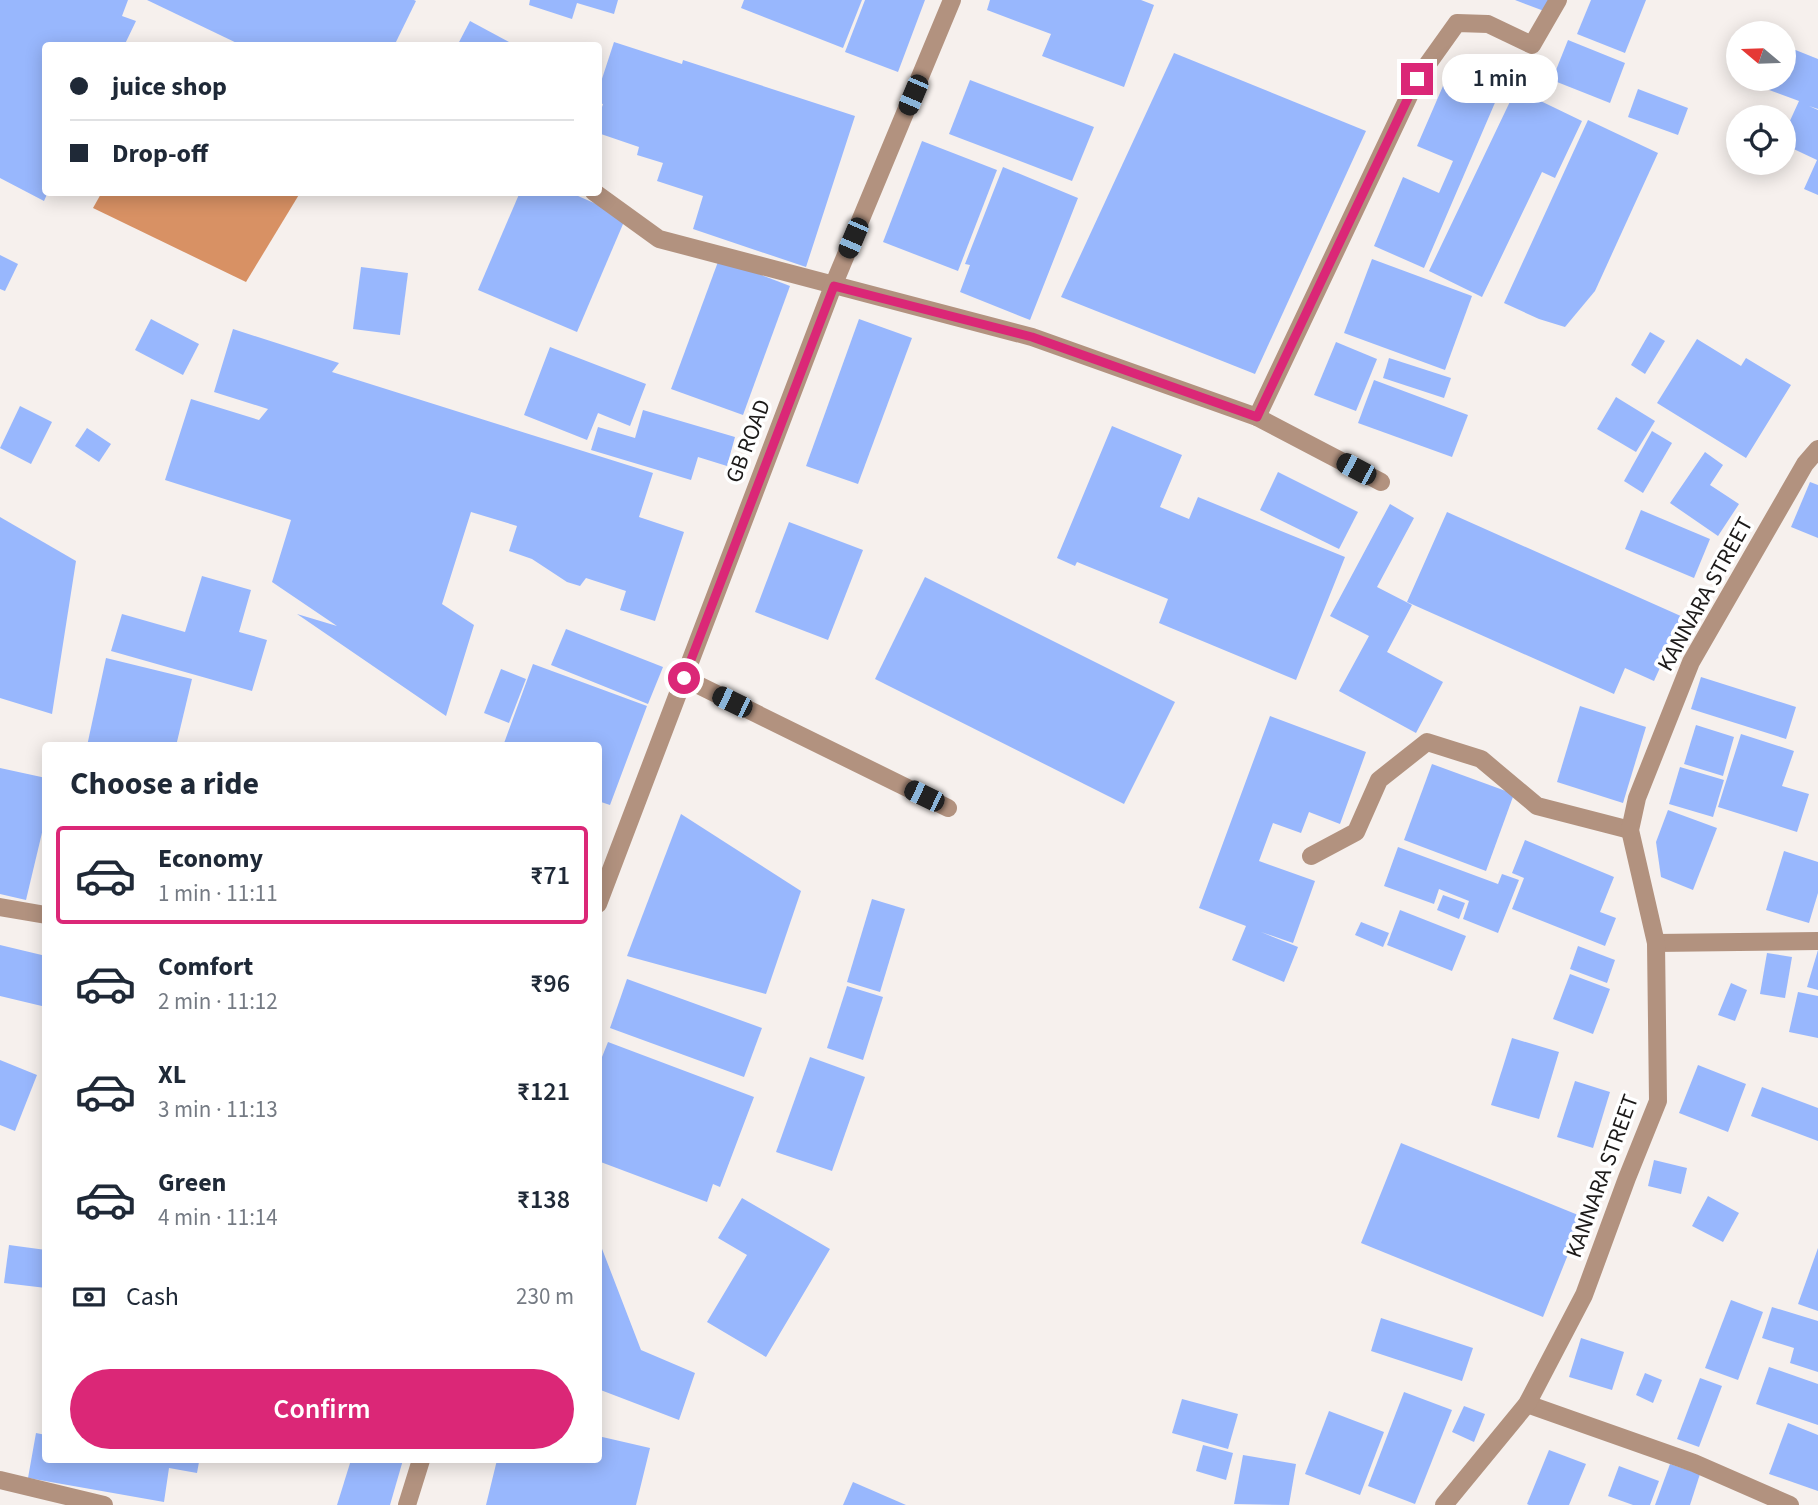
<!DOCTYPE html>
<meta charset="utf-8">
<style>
body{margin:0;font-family:"Source Sans 3",sans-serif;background:#f6f6f7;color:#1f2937;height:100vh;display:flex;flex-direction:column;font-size:26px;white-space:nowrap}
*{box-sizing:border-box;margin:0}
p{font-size:23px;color:#747a83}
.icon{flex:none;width:38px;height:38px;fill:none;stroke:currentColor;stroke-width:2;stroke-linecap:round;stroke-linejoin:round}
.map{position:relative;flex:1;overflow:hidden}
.drawer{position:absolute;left:42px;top:742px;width:560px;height:721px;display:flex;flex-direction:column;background:#fff;border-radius:7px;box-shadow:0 4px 18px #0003}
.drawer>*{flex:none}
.banner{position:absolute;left:42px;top:42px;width:560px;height:154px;border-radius:7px;box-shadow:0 4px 18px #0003;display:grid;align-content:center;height:154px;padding:0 28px;background:#fff}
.needle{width:46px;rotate:289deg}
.buttons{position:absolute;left:1726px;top:21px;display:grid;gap:14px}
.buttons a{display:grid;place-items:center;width:70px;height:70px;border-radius:50%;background:#fff;box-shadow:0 4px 18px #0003;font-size:35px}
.end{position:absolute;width:32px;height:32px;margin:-16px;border:9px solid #db2777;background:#fff;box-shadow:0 0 0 4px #fff}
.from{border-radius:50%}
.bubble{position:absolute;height:49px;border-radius:24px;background:#fff;box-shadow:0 4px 18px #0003;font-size:23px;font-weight:600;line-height:49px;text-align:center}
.car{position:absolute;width:21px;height:42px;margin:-21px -10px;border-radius:9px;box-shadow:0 0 5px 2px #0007;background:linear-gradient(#222 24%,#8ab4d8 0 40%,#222 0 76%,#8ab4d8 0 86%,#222 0)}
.banner b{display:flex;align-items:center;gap:24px;height:66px;font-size:26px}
.banner b+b{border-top:2px solid #e0e1e3}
.banner i{width:18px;height:18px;background:#1f2937}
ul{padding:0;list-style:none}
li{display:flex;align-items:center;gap:21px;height:98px;margin:0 14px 10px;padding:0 14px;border:4px solid transparent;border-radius:7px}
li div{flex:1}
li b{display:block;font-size:26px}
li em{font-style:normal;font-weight:600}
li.selected{border-color:#db2777}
li>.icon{width:63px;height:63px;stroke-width:1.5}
h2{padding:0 28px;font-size:32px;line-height:84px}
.pay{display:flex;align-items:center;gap:18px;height:77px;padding:0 28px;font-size:26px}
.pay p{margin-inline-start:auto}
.cta{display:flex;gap:14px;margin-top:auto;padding:14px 28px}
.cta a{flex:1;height:80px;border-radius:42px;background:#db2777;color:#fff;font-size:28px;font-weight:600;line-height:80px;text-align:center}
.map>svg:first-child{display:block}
.water{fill:#d89164}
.building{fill:#98b7fd}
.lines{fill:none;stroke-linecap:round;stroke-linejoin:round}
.minor{stroke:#b2927f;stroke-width:18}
.route{stroke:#db2777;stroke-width:9}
.labels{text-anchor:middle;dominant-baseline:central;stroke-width:7;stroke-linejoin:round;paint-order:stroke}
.street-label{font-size:23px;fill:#1c1a19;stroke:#fff}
</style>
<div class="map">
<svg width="1818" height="1505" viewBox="0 0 1818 1505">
<rect width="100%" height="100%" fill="#f6f0ed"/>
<polygon class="water" points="102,192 300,192 300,193 246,282 93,208"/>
<g class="building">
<polygon points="0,0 128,0 122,16 136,21 124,46 46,46 46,192 48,192 44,201 0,178"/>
<polygon points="147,0 414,0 416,1 394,46 243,46"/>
<polygon points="530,0 618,0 614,14 577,3 572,19 529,5"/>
<polygon points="744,0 862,0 843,48 741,8"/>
<polygon points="865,0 925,0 898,72 845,52"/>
<polygon points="990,0 1141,0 1154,5 1124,87 1042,56 1051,34 987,10"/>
<polygon points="1515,0 1549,0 1544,11"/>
<polygon points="1591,0 1646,0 1625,53 1577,34"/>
<polygon points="470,21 509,42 507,46 457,46"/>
<polygon points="1568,40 1625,63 1610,103 1552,80"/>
<polygon points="614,42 682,64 683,60 855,116 806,267 693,229 703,196 657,181 663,163 637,155 639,147 598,133 598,119 603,104 598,103 598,91"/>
<polygon points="1783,45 1818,59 1818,109 1809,106 1818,110 1818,195 1804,189 1817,160 1783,144 1783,136 1799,101 1761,87 1764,79 1783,79"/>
<polygon points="1174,53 1366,131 1255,374 1061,297"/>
<polygon points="1456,56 1506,77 1424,268 1374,246 1403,177 1439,193 1453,161 1417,146"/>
<polygon points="970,80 1094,127 1072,181 949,134"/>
<polygon points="1516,89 1582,121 1555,178 1542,172 1482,297 1429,271"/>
<polygon points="1638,89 1688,108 1678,135 1628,117"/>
<polygon points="1588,120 1658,153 1595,291 1565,327 1539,319 1504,303"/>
<polygon points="922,141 997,170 958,271 883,242"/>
<polygon points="1003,167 1078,198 1030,320 960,292 970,265 965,264"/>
<polygon points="520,192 569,192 626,217 577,332 478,290"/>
<polygon points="0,255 18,264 5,291 0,289"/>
<polygon points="719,259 790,286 743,415 671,389"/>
<polygon points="1372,259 1472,296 1445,370 1344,333"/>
<polygon points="361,267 408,273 400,335 353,329"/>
<polygon points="151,319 199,344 183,375 135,350"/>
<polygon points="859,319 912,338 858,484 806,466"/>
<polygon points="233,329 339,363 332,372 653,473 639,517 684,532 655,621 620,610 626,591 586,578 580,586 567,582 532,559 509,551 517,526 471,512 442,604 474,625 446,716 297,614 337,626 272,582 291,520 165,480 191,399 259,420 268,409 214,392"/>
<polygon points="1650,332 1665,341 1645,374 1631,365"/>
<polygon points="1697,339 1741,366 1746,358 1791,385 1746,458 1657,403"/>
<polygon points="1336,342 1377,359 1356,411 1314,395"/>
<polygon points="550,347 646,384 630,426 598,413 587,440 524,415"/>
<polygon points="1389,358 1451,378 1444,398 1383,378"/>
<polygon points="1374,380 1468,415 1452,457 1358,423"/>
<polygon points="1616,397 1655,421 1636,452 1597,429"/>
<polygon points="20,406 52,422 31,464 0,448"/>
<polygon points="643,410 735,437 727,466 698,457 691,480 591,450 598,427 635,438"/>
<polygon points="1112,426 1182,455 1160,507 1189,519 1198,497 1345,557 1296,680 1159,623 1168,599 1077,562 1075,566 1057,558"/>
<polygon points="87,428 111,444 99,462 75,446"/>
<polygon points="1652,431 1672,443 1643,493 1624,481"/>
<polygon points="1705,452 1723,465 1710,485 1739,504 1718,536 1670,503"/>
<polygon points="1278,472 1358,512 1339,549 1260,510"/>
<polygon points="1810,482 1818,485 1818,538 1791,527"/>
<polygon points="1390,504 1414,518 1377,587 1412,605 1387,652 1443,682 1416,733 1339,691 1369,636 1330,616"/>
<polygon points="1641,510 1710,539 1694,578 1625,549"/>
<polygon points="1447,512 1683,617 1654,681 1625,668 1614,694 1407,602"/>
<polygon points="0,517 76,561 52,714 0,698"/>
<polygon points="789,522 863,550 828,640 755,612"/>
<polygon points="202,576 251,590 239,632 267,640 252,691 111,651 122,614 185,632"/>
<polygon points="925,577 1175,702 1124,804 875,679"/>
<polygon points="566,629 663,667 648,704 551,665"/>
<polygon points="106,658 192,679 176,746 87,746"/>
<polygon points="533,664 647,706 610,805 598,801 598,746 503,746"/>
<polygon points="501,669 526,679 509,723 484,713"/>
<polygon points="1701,677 1796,707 1786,739 1691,709"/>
<polygon points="1580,706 1646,727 1623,803 1557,782"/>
<polygon points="1270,716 1366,752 1340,824 1309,812 1301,833 1273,823 1259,861 1315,881 1293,943 1261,932 1298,947 1284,982 1232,960 1246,926 1199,908"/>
<polygon points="1696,725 1734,737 1723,776 1684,764"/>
<polygon points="1741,734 1794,751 1782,786 1809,794 1797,832 1718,807"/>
<polygon points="1432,764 1514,794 1486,871 1404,840"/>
<polygon points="1680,767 1724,780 1713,817 1669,804"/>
<polygon points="0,768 46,778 46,816 26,900 0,894"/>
<polygon points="1668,810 1717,828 1693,890 1661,877 1656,842"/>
<polygon points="681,814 801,891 766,994 627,956"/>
<polygon points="1525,840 1614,877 1600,912 1616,918 1605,946 1512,909 1524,878 1512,873"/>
<polygon points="1398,847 1498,884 1502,874 1519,880 1498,933 1463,919 1469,901 1439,889 1434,904 1384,886"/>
<polygon points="1784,851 1818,862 1818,893 1809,923 1766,910"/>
<polygon points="1443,895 1465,903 1459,919 1437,910"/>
<polygon points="872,899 905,909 880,992 847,982"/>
<polygon points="1400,910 1466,936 1452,971 1387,945"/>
<polygon points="1361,922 1389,933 1383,947 1355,935"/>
<polygon points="0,945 46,956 46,1007 0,996"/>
<polygon points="1578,946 1615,960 1607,983 1570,969"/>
<polygon points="1818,950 1818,990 1807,987"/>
<polygon points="1767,953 1792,957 1785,998 1760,994"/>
<polygon points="1570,974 1610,989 1593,1034 1553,1019"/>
<polygon points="627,979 762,1028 744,1077 610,1028"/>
<polygon points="1731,983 1747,990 1735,1021 1718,1015"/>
<polygon points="847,986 883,997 863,1060 827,1048"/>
<polygon points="1798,992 1818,996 1818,1038 1789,1032"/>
<polygon points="1512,1038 1559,1052 1539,1119 1491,1105"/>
<polygon points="608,1042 754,1097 720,1187 713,1184 707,1202 598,1161 598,1067"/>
<polygon points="810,1057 865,1077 832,1171 776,1152"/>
<polygon points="0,1060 37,1075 15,1131 0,1125"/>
<polygon points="1698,1065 1746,1084 1728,1132 1679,1113"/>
<polygon points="1575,1081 1610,1092 1593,1148 1557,1137"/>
<polygon points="1762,1087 1818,1108 1818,1141 1751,1116"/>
<polygon points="1401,1143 1583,1217 1543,1317 1361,1243"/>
<polygon points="1654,1160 1687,1168 1681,1194 1648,1186"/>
<polygon points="1708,1196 1739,1213 1723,1242 1692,1226"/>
<polygon points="742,1198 830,1249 766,1357 707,1322 747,1255 718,1238"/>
<polygon points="599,1241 641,1350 695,1373 679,1420 598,1389"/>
<polygon points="9,1245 46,1250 46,1288 4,1283"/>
<polygon points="1818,1248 1818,1311 1798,1304"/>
<polygon points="1731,1300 1763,1312 1738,1380 1705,1368"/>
<polygon points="1772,1307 1818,1321 1818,1372 1790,1363 1794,1348 1762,1338"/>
<polygon points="1381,1318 1473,1348 1462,1381 1371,1351"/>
<polygon points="1581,1338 1624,1352 1612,1390 1569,1377"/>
<polygon points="1769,1367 1818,1384 1818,1425 1756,1404"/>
<polygon points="1645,1373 1662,1380 1653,1403 1636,1395"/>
<polygon points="1700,1378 1722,1386 1699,1447 1677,1439"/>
<polygon points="1404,1392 1452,1410 1415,1504 1368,1486"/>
<polygon points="1182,1399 1238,1414 1228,1449 1172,1433"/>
<polygon points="1464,1406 1485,1414 1474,1442 1452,1432"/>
<polygon points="1329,1411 1384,1432 1360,1495 1305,1474"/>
<polygon points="1788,1423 1818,1435 1818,1491 1769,1474"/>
<polygon points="36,1433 46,1435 46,1460 184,1460 199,1462 197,1473 169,1468 164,1502 28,1478"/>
<polygon points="598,1436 650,1448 636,1505 486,1505 497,1460 598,1460"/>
<polygon points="1203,1445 1233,1453 1226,1480 1196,1471"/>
<polygon points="1549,1450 1586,1464 1569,1505 1529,1505 1527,1504"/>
<polygon points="1243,1455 1296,1464 1289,1505 1234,1504"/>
<polygon points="351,1460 403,1460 390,1505 337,1505"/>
<polygon points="1670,1464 1700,1474 1690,1505 1655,1505"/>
<polygon points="1619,1466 1659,1481 1650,1505 1633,1505 1608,1496"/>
<polygon points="853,1482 906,1505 843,1505"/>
</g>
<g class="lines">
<g class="minor">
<polyline points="594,192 659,239 1032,337 1257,417 1417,79 1457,23 1488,24 1532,45 1558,0"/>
<polyline points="1257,417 1381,482"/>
<polyline points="684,678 948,808"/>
<polyline points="1311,856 1356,832 1379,780 1427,742 1481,759 1537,806 1630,830"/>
<polyline points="598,904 833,286 952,0"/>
<polyline points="0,907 46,915"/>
<polyline points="1656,943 1818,941"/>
<polyline points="1527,1404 1694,1463 1790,1505"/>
<polyline points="0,1480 104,1505"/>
<polyline points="407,1505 421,1460"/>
<polyline points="1444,1505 1527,1404 1584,1295 1627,1178 1658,1101 1656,943 1630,830 1637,798 1691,662 1805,464 1818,449"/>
</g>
</g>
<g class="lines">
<polyline class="route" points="684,678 834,286 1032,337 1257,417 1417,79"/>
</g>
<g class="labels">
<g class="street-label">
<text transform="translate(748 441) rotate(-69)">GB ROAD</text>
<text transform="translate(1705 594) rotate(-61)">KANNARA STREET</text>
<text transform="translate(1602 1176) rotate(-70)">KANNARA STREET</text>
</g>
</g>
</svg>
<div class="buttons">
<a><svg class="needle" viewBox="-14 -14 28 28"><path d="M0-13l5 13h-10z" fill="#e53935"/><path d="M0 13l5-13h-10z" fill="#747a83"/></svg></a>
<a><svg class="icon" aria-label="locate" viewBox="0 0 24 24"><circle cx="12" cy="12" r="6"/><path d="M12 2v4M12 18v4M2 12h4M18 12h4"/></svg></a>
</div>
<i class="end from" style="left:684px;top:678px"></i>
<i class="end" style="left:1417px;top:79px"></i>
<div class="bubble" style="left:1442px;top:54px;width:116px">1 min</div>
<i class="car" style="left:913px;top:95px;rotate:203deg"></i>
<i class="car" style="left:853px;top:238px;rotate:203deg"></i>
<i class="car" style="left:1356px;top:469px;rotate:298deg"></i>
<i class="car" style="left:732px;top:702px;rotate:296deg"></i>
<i class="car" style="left:924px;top:796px;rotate:296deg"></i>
<div class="banner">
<b><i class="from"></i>juice shop</b>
<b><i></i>Drop-off</b>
</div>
<section class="drawer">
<h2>Choose a ride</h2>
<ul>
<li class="selected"><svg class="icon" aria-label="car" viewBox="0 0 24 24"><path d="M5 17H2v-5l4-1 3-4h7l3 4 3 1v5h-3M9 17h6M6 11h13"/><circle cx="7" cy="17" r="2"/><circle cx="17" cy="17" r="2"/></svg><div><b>Economy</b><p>1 min · 11:11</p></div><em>₹71</em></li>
<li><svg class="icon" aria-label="car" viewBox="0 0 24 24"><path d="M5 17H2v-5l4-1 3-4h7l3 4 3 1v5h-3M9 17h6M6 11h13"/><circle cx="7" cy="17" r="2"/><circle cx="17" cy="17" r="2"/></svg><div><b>Comfort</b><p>2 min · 11:12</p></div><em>₹96</em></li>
<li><svg class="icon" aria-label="car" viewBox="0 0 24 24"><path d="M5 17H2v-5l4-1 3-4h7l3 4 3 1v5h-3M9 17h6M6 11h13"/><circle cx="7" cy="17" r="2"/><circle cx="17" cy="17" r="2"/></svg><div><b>XL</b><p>3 min · 11:13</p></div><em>₹121</em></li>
<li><svg class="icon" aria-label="car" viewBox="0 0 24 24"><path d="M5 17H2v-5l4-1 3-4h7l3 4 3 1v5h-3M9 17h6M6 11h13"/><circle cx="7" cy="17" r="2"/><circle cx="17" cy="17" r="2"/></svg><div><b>Green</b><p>4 min · 11:14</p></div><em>₹138</em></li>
</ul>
<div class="pay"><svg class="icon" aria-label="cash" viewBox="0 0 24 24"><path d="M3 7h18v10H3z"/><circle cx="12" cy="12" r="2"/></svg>Cash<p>230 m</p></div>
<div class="cta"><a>Confirm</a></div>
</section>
</div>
